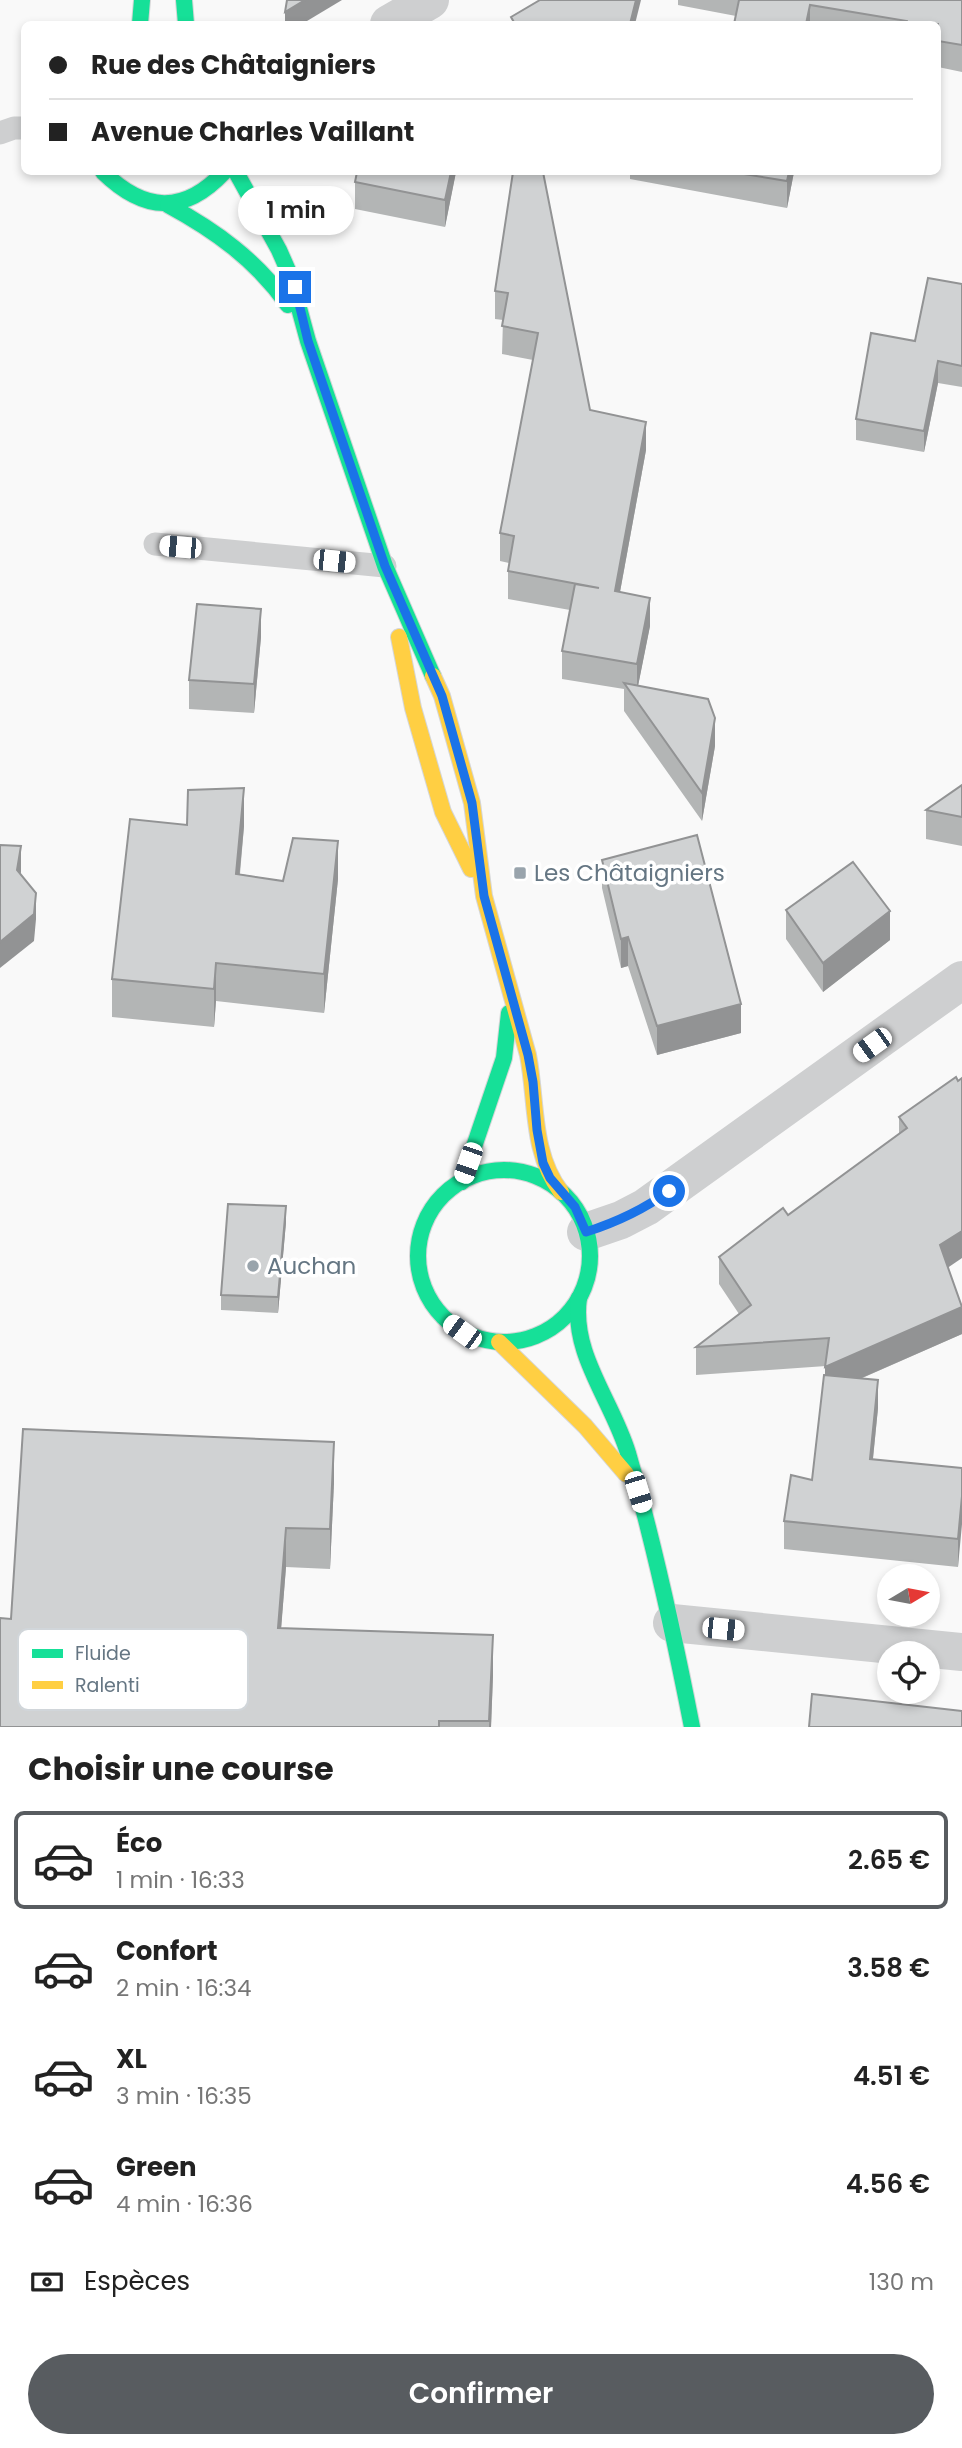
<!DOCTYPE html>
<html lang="fr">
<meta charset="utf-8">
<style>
body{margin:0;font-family:Poppins,sans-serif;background:#f6f6f6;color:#222;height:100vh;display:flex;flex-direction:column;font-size:26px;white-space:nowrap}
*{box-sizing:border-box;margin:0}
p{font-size:23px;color:#767676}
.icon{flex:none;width:38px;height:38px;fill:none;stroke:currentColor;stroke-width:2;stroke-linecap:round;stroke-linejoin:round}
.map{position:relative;height:1727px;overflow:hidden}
.drawer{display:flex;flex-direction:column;background:#fff;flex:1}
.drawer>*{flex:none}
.guide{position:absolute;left:21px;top:21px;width:920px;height:154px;border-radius:10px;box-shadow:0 4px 10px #0003;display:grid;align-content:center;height:154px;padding:0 28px;background:#fff}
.needle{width:46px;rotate:80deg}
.controls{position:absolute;left:877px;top:1564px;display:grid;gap:14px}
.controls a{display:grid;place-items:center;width:63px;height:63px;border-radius:50%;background:#fff;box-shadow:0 4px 10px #0003;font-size:35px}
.end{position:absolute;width:32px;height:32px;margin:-16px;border:9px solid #1a73e8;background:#fff;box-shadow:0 0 0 4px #fff}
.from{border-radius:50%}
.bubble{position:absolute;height:49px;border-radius:24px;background:#fff;box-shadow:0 4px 10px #0003;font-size:23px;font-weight:600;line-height:49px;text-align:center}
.car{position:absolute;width:21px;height:42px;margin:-21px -10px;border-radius:9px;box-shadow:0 0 5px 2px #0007;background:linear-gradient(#fff 24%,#345 0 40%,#fff 0 76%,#345 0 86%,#fff 0)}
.guide b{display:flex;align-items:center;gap:24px;height:66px;font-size:26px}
.guide b+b{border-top:2px solid #e0e0e0}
.guide i{width:18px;height:18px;background:#222}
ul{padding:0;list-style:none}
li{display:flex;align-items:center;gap:21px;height:98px;margin:0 14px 10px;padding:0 14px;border:4px solid transparent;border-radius:10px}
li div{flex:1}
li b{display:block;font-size:26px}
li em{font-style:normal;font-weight:600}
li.selected{border-color:#585c60}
li>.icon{width:63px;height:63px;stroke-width:1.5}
h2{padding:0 28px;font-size:32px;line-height:84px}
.pay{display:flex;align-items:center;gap:18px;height:77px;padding:0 28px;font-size:26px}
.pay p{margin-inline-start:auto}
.button{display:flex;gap:14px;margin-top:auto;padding:14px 28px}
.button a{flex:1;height:80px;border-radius:42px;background:#585c60;color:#fff;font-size:28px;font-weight:600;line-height:80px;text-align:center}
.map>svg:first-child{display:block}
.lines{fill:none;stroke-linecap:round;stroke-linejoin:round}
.fast-casing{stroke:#d5d6d7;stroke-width:18}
.slow-casing{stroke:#d5d6d7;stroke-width:18}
.lane{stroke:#cecfd0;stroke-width:23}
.street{stroke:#cecfd0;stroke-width:38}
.fast{stroke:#16e098;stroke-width:16}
.slow{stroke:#ffcf43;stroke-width:16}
.wall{fill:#b3b5b5}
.shaded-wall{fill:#929394}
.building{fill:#d0d2d3;stroke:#929394;stroke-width:2}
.route{stroke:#1a73e8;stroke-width:9}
.poi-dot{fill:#99a4ac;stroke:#fff;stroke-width:2.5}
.labels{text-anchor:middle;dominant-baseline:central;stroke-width:7;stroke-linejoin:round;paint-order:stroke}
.poi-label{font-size:23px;fill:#657683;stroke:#fff;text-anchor:start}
.key{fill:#fff;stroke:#d1d6da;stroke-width:2}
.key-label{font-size:19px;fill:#657683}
</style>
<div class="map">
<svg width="962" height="1727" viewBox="0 0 962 1727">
<rect width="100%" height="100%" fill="#f9f9f9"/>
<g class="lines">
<g class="fast-casing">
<g id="fast">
<polyline points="184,0 186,24"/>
<polyline points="140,24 142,0"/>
<path d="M103,172C144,212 184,215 224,172"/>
<polyline points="236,172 279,250 290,275 308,341 385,566 433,676"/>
<path d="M168,205C216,231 256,260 288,305"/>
<circle cx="504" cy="1256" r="86"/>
<polyline points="462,1182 504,1058 509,1013"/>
<path d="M579,1298C571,1354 612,1400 628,1453C654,1543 674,1635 692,1727"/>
</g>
</g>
<g class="slow-casing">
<g id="slow">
<polyline points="399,637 413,708 443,812 471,869"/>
<path d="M433,676L442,696L472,803L484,896L528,1055C537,1101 531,1153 561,1192"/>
<polyline points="499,1342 585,1426 626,1474"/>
</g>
</g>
<g class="lane">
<polyline points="0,133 14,128 24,128"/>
<polyline points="155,544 385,566"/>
</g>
<g class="street">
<polyline points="389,24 430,0"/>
<polyline points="586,1232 621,1220 646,1207 962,980"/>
<polyline points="672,1623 962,1652"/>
</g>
<use href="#fast" class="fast"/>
<use href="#slow" class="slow"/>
</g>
<g class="wall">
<polygon points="678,0 962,0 962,72 938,67 938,24 734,24 736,16 678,5"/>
<polygon points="456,172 445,227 355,209 355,182"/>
<polygon points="513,172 590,410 646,450 620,592 650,626 638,686 715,746 702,821 624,711 624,689 562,679 562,651 570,610 508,599 508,571 509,563 500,561 500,533 533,360 502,354 503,320 495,319 495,291"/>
<polygon points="630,172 794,172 787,208 630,179"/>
<polygon points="962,284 962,387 938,383 924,452 856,440 856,419 915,341"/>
<polygon points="261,637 254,713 189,709 189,680"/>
<polygon points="962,785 962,846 926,839 926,810"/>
<polygon points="187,825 244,826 240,874 283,881 338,879 324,1013 216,1001 214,1027 112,1017 112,979"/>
<polygon points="602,860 741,1033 657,1055 628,966 621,968 602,888"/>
<polygon points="786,910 890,940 823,992 786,939"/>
<polygon points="956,1077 948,1267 962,1334 860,1379 878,1408 873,1459 962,1468 958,1567 784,1549 784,1521 812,1480 825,1375 826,1366 696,1375 696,1347 739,1314 719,1284 719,1257 788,1215 899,1135 899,1117"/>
<polygon points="286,1222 278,1313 221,1310 221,1295"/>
<polygon points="334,1482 330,1569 286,1567 281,1628 493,1675 491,1727 0,1727 11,1619"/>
</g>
<g class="shaded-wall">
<polygon points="305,0 342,0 302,24 285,24 285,12"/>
<polygon points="636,0 641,0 635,24 630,24"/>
<polygon points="810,5 810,24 806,24"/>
<polygon points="451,172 456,172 445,227 445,200"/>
<polygon points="789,172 794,172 787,208 787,181"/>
<polygon points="938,361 938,383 924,452 924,431"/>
<polygon points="646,422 646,450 615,619 615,591"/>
<polygon points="650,598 650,626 637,691 637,664"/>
<polygon points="261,609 261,637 254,713 254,684"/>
<polygon points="715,718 715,746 702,821 702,793"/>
<polygon points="244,788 244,826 236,912 236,874"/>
<polygon points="338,841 338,879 324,1013 324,974"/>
<polygon points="21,846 21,872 17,896 17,870"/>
<polygon points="36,893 36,919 34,941 0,968 0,942"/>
<polygon points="890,911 890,940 823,992 823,963"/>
<polygon points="628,937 628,966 621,968 621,939"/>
<polygon points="216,963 216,1001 214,1027 214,989"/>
<polygon points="741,1004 741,1033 657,1055 657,1026"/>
<polygon points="286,1206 286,1222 278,1313 278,1297"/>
<polygon points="962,1231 962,1258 940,1273 940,1245"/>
<polygon points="962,1307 962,1334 825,1394 825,1367"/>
<polygon points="878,1380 878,1408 870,1487 870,1459"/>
<polygon points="334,1442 334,1482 330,1569 330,1529"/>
<polygon points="962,1496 962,1524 958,1567 958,1539"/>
<polygon points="286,1528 286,1567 278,1668 278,1628"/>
<polygon points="493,1635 493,1675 491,1727 489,1727"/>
</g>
<g class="building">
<polygon points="287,0 305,0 285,12"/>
<polygon points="540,0 636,0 630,24 515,24 511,17"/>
<polygon points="739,0 962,0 962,45 938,41 938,24 907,24 907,21 810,5 806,24 734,24"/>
<polygon points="357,172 451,172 445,200 355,182"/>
<polygon points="513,172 543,172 590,410 646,422 615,591 650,598 637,664 562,651 575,584 599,588 508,571 514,536 500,533 538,333 502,326 508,293 495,291"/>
<polygon points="732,172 789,172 787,181"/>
<polygon points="928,278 962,284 962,366 938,361 924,431 856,419 871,333 915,341"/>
<polygon points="197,604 261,609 254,684 189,680"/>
<polygon points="624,683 708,699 715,718 702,793"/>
<polygon points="962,785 962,817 926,810"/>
<polygon points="244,788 236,874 283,881 293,838 338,841 324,974 216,963 214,989 112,979 130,819 187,825 188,790"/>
<polygon points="697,835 741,1004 657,1026 628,937 621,939 602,860"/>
<polygon points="0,845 21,846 17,870 36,893 34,914 0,942"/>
<polygon points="853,862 890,911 823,963 786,910"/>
<polygon points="956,1077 958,1081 962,1078 962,1231 940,1245 962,1307 825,1367 829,1338 696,1347 751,1305 719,1257 783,1208 788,1215 907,1128 899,1117"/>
<polygon points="228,1204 286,1206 278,1297 221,1295"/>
<polygon points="824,1375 878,1380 870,1459 962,1468 962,1496 958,1539 784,1521 791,1475 812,1480"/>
<polygon points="23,1429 334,1442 330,1529 286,1528 278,1628 493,1635 489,1721 439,1721 439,1727 0,1727 0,1618 11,1619"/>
<polygon points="812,1694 962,1711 962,1727 809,1727"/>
</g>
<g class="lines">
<path class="route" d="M295,287L308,341L385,566L442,696L472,803L484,896L528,1055L533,1082L537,1130L543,1163L550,1178L575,1207L586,1232C617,1222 643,1210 669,1191"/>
</g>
<g class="poi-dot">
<rect x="513" y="866" width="14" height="14" rx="3.5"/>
<circle cx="253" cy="1266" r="7"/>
</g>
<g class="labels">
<g class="poi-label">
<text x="534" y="873">Les Châtaigniers</text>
<text x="267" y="1266">Auchan</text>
</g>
</g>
<rect x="18" y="1629" width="230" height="81" rx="10" class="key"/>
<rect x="32" y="1649" width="31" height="9" fill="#16e098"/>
<rect x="32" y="1681" width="31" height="8" fill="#ffcf43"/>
<g class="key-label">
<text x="75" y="1660">Fluide</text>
<text x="75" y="1692">Ralenti</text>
</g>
</svg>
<div class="controls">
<a><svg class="needle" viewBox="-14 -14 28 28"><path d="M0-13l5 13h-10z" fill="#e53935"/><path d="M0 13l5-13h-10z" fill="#767676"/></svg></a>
<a><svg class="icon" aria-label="locate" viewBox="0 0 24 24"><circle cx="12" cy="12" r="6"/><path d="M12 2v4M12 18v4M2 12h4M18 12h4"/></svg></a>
</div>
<i class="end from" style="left:669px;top:1191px"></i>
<i class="end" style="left:295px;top:287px"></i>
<div class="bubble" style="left:238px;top:186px;width:116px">1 min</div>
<i class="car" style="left:180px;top:547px;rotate:275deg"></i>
<i class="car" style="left:334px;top:561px;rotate:96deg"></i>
<i class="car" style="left:872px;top:1045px;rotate:234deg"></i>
<i class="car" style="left:468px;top:1163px;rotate:199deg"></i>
<i class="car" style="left:462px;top:1332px;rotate:306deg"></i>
<i class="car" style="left:638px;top:1492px;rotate:163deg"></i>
<i class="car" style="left:723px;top:1629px;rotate:96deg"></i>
<div class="guide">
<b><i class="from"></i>Rue des Châtaigniers</b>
<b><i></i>Avenue Charles Vaillant</b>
</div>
</div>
<section class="drawer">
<h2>Choisir une course</h2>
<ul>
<li class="selected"><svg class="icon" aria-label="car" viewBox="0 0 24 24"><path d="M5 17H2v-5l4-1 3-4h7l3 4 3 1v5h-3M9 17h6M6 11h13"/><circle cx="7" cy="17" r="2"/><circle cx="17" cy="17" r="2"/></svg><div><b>Éco</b><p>1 min · 16:33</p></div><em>2.65 €</em></li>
<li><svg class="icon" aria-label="car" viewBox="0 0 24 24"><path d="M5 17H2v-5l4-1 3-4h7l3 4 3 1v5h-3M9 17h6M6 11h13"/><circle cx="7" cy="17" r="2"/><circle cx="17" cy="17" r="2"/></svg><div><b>Confort</b><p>2 min · 16:34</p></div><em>3.58 €</em></li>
<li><svg class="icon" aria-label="car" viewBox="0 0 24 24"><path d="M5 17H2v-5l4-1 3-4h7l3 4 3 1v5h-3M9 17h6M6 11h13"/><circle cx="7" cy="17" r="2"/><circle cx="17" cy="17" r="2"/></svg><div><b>XL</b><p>3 min · 16:35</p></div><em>4.51 €</em></li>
<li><svg class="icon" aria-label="car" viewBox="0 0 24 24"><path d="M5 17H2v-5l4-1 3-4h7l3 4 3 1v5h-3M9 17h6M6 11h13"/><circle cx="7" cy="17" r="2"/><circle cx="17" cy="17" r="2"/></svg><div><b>Green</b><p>4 min · 16:36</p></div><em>4.56 €</em></li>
</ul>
<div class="pay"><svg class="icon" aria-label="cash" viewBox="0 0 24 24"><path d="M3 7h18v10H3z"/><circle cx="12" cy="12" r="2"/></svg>Espèces<p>130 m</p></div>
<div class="button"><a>Confirmer</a></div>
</section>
